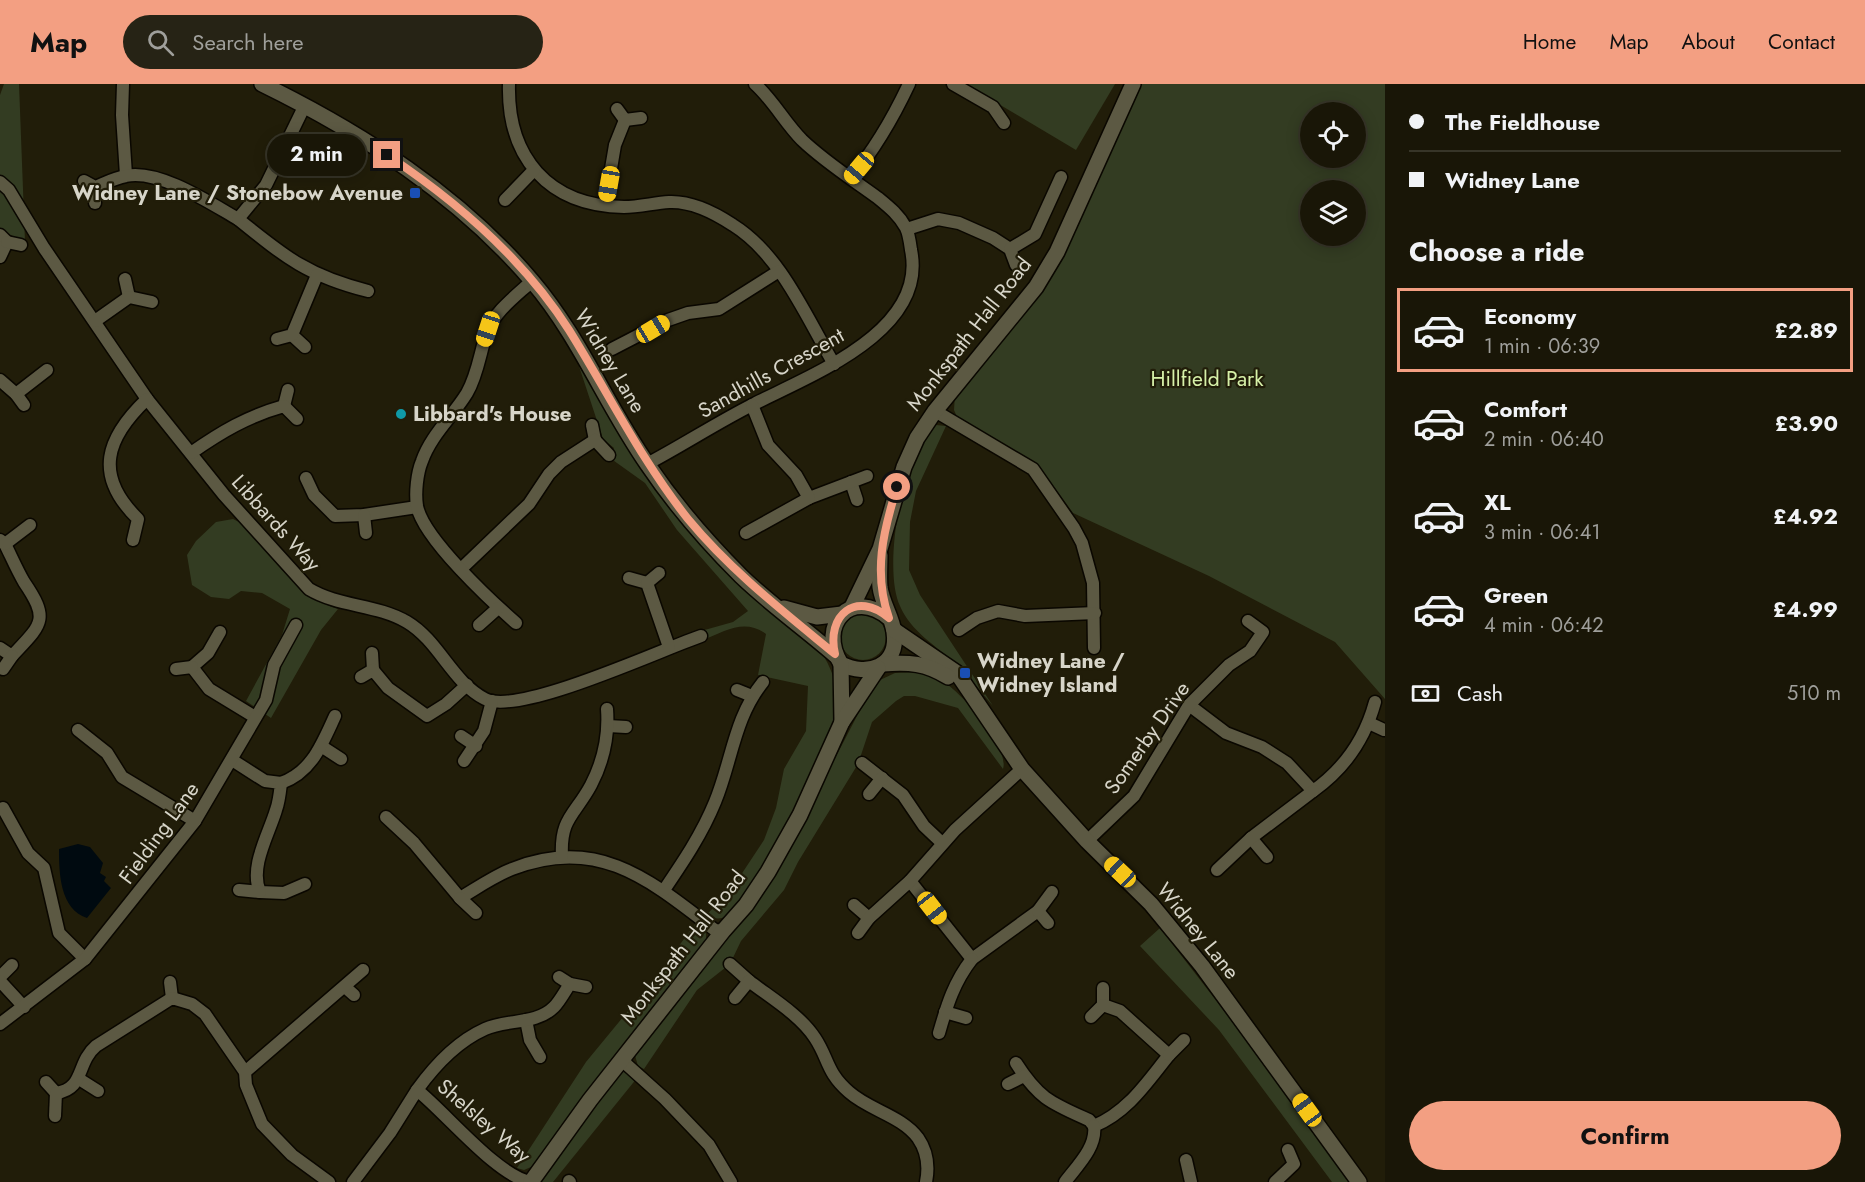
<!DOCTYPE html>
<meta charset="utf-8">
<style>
body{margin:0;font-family:Jost,sans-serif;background:#262315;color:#f1f3f6;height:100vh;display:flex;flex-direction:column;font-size:22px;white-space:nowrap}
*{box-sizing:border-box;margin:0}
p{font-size:20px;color:#9f9f9b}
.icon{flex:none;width:33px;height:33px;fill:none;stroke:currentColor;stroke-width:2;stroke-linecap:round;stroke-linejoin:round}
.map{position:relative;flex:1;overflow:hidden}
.panel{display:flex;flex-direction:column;background:#191607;width:480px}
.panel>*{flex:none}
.hud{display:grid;align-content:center;height:132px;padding:0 24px;background:#191607}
.fabs{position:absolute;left:1300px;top:18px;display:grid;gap:12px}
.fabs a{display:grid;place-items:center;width:66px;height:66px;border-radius:50%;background:#191607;box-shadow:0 3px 15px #0003,0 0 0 2px #373528;font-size:30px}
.end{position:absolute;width:27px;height:27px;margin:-14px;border:8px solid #f39f82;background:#111;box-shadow:0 0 0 3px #111}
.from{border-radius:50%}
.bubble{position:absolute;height:42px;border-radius:21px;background:#191607;box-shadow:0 3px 15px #0003,0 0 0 2px #373528;font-size:20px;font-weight:700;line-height:42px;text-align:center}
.car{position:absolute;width:18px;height:36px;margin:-18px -9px;border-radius:8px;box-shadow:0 0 4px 2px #0007;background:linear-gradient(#f5c518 24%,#345 0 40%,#f5c518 0 76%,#345 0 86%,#f5c518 0)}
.hud b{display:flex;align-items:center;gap:21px;height:57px;font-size:22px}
.hud b+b{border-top:2px solid #373528}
.hud i{width:15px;height:15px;background:#f1f3f6}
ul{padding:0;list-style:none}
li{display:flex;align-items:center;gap:18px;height:84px;margin:0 12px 9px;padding:0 12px;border:3px solid transparent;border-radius:0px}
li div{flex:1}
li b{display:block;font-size:22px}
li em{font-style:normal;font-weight:700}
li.active{border-color:#f39f82}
li>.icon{width:54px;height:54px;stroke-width:1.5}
h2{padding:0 24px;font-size:27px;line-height:72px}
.pay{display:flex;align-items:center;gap:15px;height:66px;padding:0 24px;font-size:22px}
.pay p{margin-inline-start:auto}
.cta{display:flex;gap:12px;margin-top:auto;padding:12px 24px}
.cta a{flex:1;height:69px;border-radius:36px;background:#f39f82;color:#111;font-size:24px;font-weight:700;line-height:69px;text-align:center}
header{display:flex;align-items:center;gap:36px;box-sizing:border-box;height:84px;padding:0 30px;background:#f39f82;color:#111}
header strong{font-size:28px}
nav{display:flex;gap:33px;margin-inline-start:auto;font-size:21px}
.search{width:420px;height:54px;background:#262315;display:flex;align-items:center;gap:15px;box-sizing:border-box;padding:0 21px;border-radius:33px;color:#9f9f9b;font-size:22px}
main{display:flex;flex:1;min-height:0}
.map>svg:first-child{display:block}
.green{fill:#333c22;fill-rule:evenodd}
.water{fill:#000a10}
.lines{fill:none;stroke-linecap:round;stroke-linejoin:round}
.street-casing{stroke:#0a0700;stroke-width:15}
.secondary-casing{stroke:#0a0700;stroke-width:18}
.street{stroke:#5c5943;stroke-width:12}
.secondary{stroke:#5c5943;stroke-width:15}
.route{stroke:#f39f82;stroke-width:8}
.transit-dot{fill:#1a4fb4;stroke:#211d09;stroke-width:2}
.culture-dot{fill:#0f9aa8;stroke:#211d09;stroke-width:2}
.labels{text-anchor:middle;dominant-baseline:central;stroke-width:4.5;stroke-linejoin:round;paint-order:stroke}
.poi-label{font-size:21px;font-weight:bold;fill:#d7d5c9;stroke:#211d09;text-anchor:start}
.street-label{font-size:21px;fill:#d7d5c9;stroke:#211d09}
.park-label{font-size:21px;fill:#d6f0a8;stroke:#211d09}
</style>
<header>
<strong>Map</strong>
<div class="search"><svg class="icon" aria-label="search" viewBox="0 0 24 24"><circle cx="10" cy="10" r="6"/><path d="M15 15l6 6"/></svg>Search here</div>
<nav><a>Home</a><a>Map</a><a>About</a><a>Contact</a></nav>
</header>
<main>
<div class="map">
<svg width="1385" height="1098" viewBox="0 0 1385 1098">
<rect width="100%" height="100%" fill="#211d09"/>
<g class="green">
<polygon points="4,0 19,0 25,158 0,146 0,11"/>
<polygon points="965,0 1115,0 1076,66"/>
<path d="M1138,0H1385V615L1335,558L1209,492L1073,429L1038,381L957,333L954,326L955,310L1041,204ZM1311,28H1356V74H1311ZM1311,106H1356V152H1311Z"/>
<path d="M574,267L645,383L822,569C831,584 839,603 837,621C833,659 757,809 727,831C720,837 713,834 706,831L729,809L764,756L776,724L784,685L806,647L808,602L758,591L766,550C745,534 725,547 703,556L701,547L733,538L748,527L677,446L645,399L610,374L614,364L603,355Z"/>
<path d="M936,341L946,342L916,407L910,438L909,486L920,511L993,622C981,608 970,593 957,581C937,562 911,548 900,522C882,485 902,366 936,341Z"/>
<path d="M233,435L243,440C269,470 298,513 338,525L321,546L271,634L246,617L282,551L290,525L262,509L241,507L229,515L211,513L192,501L187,471L196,457L216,438Z"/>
<circle cx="863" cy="553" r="23"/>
<path d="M914,588C925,591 936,593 945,599C963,610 1010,664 1003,685L958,624L915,612H904L896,617L872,638L858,680L798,778L784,806L741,857L730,880L697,906L644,985L638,982L634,968L801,740L858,630L880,596L895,589Z"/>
<polygon points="695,840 706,848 706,857 531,1083 524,1086 517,1084 586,978 656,893"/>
<polygon points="1160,844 1249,959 1350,1098 1332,1098 1219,946 1140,862"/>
<polygon points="622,987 628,987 637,994 553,1098 536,1098"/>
</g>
<path class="water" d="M78,760L90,763L103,779L100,789L106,793L104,797L111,804L87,834C60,825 59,790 59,765Z"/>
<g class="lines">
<g class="street-casing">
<g id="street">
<polyline points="123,0 122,31 126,91"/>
<path d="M509,0C507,73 548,122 624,123C639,123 654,119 669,118C691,117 715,129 733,141C781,171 806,233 834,280"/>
<polyline points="953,0 993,23 1004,39"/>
<polyline points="617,25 625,36 641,34"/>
<path d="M851,94C875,65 893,34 909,0"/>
<path d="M84,97L95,103C105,99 115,94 126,92C159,85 210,119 238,135L266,101L305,21"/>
<path d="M0,98L9,106L44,164L147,315L224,411L309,505C339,523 376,520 407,538C439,557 452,598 485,615C519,632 660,566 701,552"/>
<polyline points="95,103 95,119"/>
<polyline points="505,116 534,86"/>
<polyline points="605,120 615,61 625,36"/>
<path d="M238,135C285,173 308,192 368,207"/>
<polyline points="907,145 938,135 959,139 993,154 1010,165 1016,181"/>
<polyline points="0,151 7,158 0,173"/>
<polyline points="7,158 21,161"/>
<polyline points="1010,165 1035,150 1061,93"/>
<polyline points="125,195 129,213"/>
<polyline points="95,237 129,213 152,218"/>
<polyline points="292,251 305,263"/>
<polyline points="277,255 292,251 317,191"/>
<polyline points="612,265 668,236 688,229 719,225 779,187"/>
<polyline points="0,296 16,310 47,286"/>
<polyline points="16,310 24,321"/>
<polyline points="284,322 288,306"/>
<polyline points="935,327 1033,385 1074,444 1082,459 1093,499 1094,564"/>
<polyline points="592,341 595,356"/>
<path d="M191,369C221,348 248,332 284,322L297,335"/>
<path d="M647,380C683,361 718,338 754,320C811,291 928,247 911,166C910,159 909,150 906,144C899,131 889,123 878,114C852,95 825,78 802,56C785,39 773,16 755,0"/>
<polyline points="306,394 314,411 335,432 364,431 417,423"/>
<polyline points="851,398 857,416"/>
<polyline points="809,414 867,392"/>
<polyline points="364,431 366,449"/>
<polyline points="746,449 809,414 796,391 768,361 752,321"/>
<path d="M0,456L5,460C11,472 17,486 24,498C50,536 42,540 12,572L0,564"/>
<path d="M133,456L138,435C93,391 106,354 147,315"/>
<polyline points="5,460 30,441"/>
<polyline points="461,485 529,420 549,390 561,378 595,356 609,371"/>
<polyline points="629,494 647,499 669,563"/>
<polyline points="647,499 659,489"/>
<path d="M516,539C491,517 423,454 417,422C415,409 417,389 422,377C431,351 453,332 467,309C478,290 480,268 487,248C495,227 516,212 532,197"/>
<polyline points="479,541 498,524"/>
<polyline points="959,546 977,534 998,527 1025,532 1095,529"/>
<polyline points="220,548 208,569 192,583 209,605 255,633"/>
<polyline points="372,569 373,586"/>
<polyline points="3,585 12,572"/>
<polyline points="176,585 192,583"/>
<polyline points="361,593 373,586 388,604 427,632 446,620 467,601"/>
<polyline points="737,606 752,612"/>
<path d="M1189,621L1226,649L1262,663L1287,679L1313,707C1344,685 1365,655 1375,618"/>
<polyline points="1369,639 1384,646"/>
<polyline points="608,642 626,643"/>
<polyline points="78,646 107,669 122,693 195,737"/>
<polyline points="461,652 476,662"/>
<polyline points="321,662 341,675"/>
<path d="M232,676L265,697L281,699C280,708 279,718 276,726C269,750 249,783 260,808L284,809L305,800"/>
<polyline points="464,677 484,647 492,617"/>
<polyline points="862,679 903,711 924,742 942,759"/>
<path d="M281,699C312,688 322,660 335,632"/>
<polyline points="869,710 882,694"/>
<polyline points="3,724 28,769 44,784 59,849 85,875"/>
<path d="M386,733L414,759L460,814C477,804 494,792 512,785C598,751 650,796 715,846L723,847"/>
<polyline points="1251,754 1267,773"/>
<polyline points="1087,757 1134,712 1189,621 1229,581 1250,567 1263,548 1248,537"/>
<path d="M562,772C560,734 575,731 591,701C603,678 609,652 607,625"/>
<polyline points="1217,786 1251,754 1313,707"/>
<polyline points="910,797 972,875 1038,827 1048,839"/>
<polyline points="239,806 260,808"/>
<path d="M664,806C683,778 702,750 715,718C732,677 734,634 763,598"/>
<polyline points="460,814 476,829"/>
<polyline points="854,821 869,834"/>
<polyline points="1038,827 1052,808"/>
<polyline points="858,849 869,834 910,797 955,746 1022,685"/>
<polyline points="730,880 749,897"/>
<polyline points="0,893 12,881"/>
<polyline points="559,893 570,900"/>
<polyline points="0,897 24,923"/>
<polyline points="170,898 172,914"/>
<polyline points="345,903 354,911"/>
<polyline points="1103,904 1103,921"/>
<path d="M735,914L749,897C771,914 800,931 815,954C829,975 826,988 849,1008C869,1026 902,1032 918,1054C927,1067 929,1083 926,1098"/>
<polyline points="945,928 966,934"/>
<path d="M1091,933L1103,921L1120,927L1169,971C1147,998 1128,1028 1094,1042"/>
<polyline points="526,936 530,956 540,973"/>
<polyline points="0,940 85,875 195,737 266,616 274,581 296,541"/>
<path d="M939,949C947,921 954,898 972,875"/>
<polyline points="1169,971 1184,956"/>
<polyline points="624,973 626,980 665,1015 709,1061 731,1098"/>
<path d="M1016,979C1039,1015 1051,1019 1089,1036L1094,1042"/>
<polyline points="245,988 363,886"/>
<polyline points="79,995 98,1007"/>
<path d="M46,998L56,1009C85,1005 76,979 96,962L172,914L192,920L205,930L245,988L246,1001L262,1040L292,1071L329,1098"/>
<polyline points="1008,1000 1024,992"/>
<path d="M417,1006C435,981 456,958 485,945C507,935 536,941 554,923C560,917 565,907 570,900L586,903"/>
<polyline points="55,1032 56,1009"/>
<polyline points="1186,1076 1191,1098"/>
<polyline points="569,1097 570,1098"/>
<path d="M353,1098L390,1049L417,1006C446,1029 498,1093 531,1098"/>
<path d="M1065,1098C1077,1082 1097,1063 1094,1042"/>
<polyline points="1275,1098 1294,1080 1288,1066"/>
</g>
</g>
<g class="secondary-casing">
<g id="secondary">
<path d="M262,0C362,49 459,111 532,197C580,253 606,321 648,381C675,421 707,458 741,492C770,520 804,544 835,571"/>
<path d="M880,471C880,481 879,493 880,503C882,519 892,533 894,548C899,583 867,593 841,580C817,541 851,503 889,534"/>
<polyline points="852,523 880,465 904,383 917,354 935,327 1036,203 1057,168 1133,0"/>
<polyline points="784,524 817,533 842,530"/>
<polyline points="894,546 957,589 1022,685 1087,757 1151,820 1202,882 1359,1098"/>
<polyline points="841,580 842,638"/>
<path d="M883,580C909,578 926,579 948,593"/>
<polyline points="531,1098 590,1016 723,847 746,821 768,788 800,731 842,638 878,584"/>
</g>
</g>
<use href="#street" class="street"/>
<use href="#secondary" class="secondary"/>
</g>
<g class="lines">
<path class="route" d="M387,71C456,117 524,175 569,246C609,310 641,376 688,435C731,487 784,528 835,570C826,531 856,506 889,534C873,489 883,448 897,403"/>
</g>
<g class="transit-dot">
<rect x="409" y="103" width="12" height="12" rx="3"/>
<rect x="959" y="583" width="12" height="12" rx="3"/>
</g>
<circle class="culture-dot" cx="401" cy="330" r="6"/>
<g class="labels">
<g class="poi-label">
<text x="403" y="109" text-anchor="end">Widney Lane / Stonebow Avenue</text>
<text x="413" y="330">Libbard's House</text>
<text x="977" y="577">Widney Lane /<tspan x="977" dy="24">Widney Island</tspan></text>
</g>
<g class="street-label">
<text transform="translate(969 250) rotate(-52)">Monkspath Hall Road</text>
<text transform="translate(610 277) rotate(59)">Widney Lane</text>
<text transform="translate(771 289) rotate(-29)">Sandhills Crescent</text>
<text transform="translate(276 439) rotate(48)">Libbards Way</text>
<text transform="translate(1147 654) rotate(-55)">Somerby Drive</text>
<text transform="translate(159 749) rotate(-54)">Fielding Lane</text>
<text transform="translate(1198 847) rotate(51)">Widney Lane</text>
<text transform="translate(683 863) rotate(-52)">Monkspath Hall Road</text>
<text transform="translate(484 1037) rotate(41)">Shelsley Way</text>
</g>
<g class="park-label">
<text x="1207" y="295">Hillfield Park</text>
</g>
</g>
</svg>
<div class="fabs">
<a><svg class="icon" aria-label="locate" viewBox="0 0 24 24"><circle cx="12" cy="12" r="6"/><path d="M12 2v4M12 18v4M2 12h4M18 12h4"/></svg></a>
<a><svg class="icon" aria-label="layers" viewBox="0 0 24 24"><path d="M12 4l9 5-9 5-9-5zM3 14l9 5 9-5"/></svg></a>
</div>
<i class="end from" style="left:897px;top:403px"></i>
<i class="end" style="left:387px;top:71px"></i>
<div class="bubble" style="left:267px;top:50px;width:99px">2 min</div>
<i class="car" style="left:859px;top:84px;rotate:220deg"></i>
<i class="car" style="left:609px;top:100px;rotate:190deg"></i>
<i class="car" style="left:488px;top:245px;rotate:198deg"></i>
<i class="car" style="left:653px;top:245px;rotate:59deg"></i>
<i class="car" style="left:1120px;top:788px;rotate:313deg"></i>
<i class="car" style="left:932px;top:824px;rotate:142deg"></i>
<i class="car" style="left:1307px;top:1026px;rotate:324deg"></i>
</div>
<section class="panel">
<div class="hud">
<b><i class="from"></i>The Fieldhouse</b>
<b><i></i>Widney Lane</b>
</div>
<h2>Choose a ride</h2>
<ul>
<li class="active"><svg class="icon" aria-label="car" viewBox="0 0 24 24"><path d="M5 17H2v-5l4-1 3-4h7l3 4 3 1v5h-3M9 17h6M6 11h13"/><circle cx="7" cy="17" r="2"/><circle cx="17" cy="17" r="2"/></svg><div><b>Economy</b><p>1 min · 06:39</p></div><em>£2.89</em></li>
<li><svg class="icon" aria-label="car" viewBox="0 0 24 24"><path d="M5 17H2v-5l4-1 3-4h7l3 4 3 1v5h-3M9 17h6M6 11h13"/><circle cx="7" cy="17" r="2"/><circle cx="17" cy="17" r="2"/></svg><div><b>Comfort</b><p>2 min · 06:40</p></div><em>£3.90</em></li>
<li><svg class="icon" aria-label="car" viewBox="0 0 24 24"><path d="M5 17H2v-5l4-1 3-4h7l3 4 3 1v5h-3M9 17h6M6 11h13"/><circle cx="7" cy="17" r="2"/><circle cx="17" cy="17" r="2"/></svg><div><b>XL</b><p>3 min · 06:41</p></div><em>£4.92</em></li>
<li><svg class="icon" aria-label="car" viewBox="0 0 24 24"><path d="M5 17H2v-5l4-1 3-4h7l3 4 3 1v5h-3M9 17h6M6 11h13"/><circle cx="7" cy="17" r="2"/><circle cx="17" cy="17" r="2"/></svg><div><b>Green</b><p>4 min · 06:42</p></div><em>£4.99</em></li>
</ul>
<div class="pay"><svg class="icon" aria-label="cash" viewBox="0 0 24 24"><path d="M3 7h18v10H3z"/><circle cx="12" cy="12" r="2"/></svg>Cash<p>510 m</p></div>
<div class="cta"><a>Confirm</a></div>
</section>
</main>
